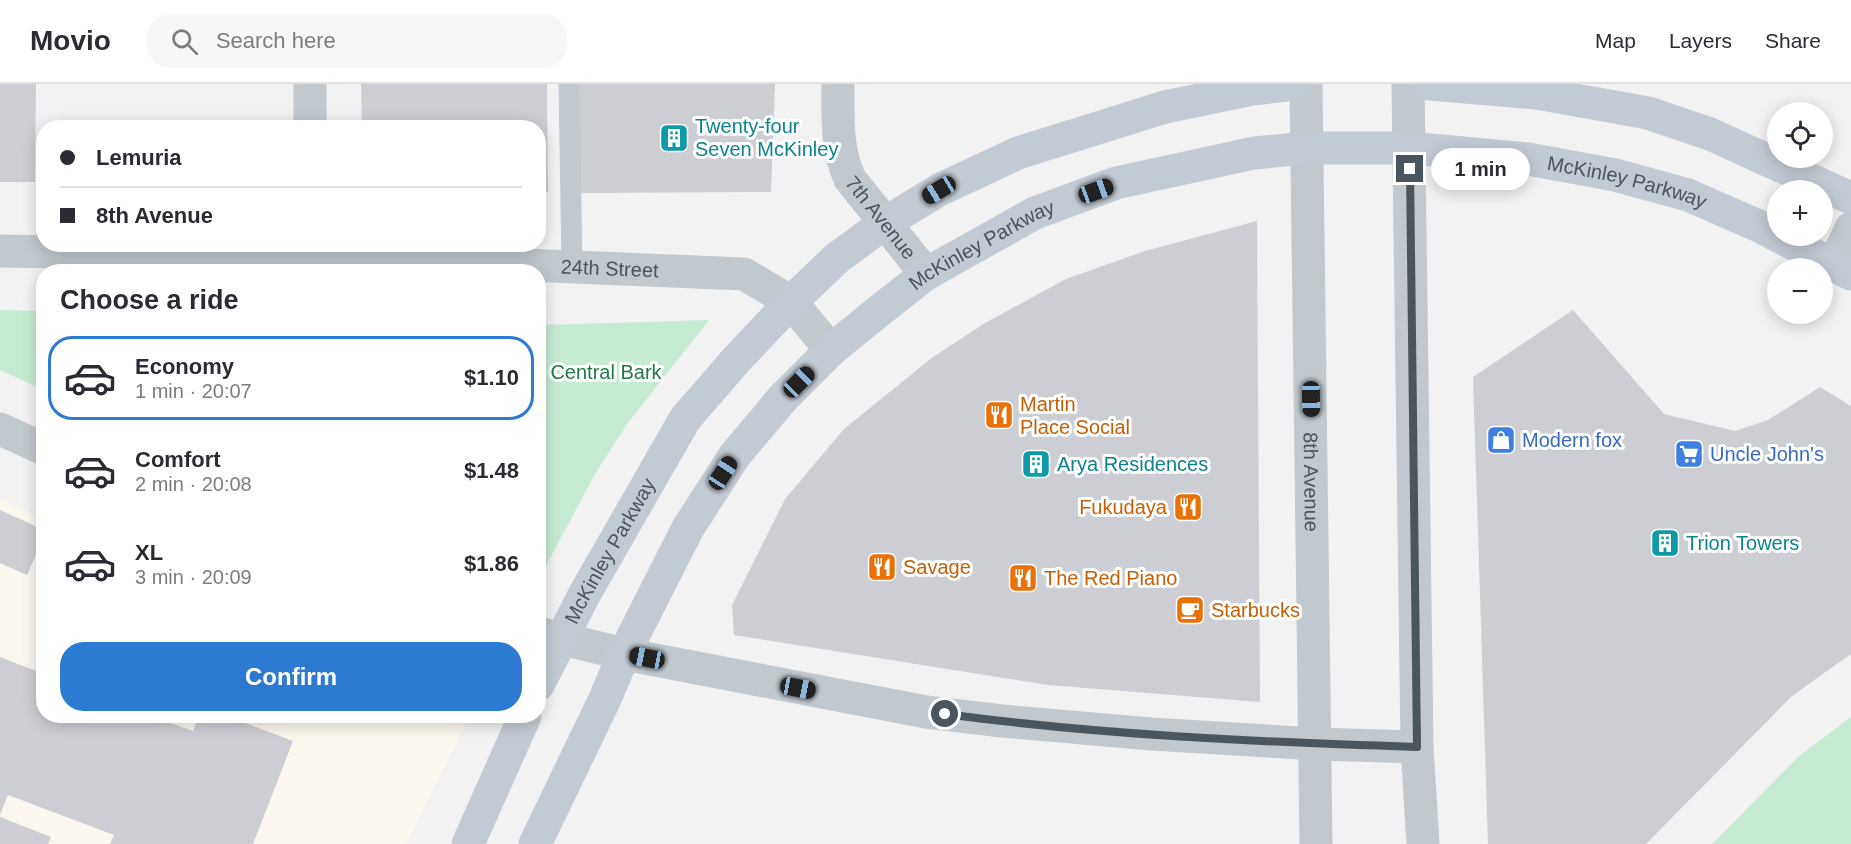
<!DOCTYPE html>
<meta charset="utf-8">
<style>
body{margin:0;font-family:Arial,sans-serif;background:#f7f7f7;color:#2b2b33;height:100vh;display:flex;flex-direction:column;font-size:22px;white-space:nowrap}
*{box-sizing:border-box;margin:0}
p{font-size:20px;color:#7c7c81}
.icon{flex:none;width:33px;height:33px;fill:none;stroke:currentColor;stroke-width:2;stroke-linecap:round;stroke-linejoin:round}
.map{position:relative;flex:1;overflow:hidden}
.side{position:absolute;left:36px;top:180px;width:510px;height:459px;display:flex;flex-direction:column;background:#fff;border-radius:24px;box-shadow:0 3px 15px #0003}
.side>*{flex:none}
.hud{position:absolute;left:36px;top:36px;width:510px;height:132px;border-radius:24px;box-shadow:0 3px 15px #0003;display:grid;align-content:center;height:132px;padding:0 24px;background:#fff}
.buttons{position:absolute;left:1767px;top:18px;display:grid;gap:12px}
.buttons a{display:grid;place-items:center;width:66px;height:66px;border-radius:50%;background:#fff;box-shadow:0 3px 15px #0003;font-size:30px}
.end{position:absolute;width:27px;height:27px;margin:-14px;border:8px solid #4b555d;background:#fff;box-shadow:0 0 0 3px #fff}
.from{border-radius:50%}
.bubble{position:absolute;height:42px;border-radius:21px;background:#fff;box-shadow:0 3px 15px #0003;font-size:20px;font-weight:600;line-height:42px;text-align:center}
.car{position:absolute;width:18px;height:36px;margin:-18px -9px;border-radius:8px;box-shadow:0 0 4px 2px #0007;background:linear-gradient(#222 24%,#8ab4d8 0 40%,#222 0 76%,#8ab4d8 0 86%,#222 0)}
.hud b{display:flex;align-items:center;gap:21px;height:57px;font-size:22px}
.hud b+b{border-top:2px solid #e1e1e2}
.hud i{width:15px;height:15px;background:#2b2b33}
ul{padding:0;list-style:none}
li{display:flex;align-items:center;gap:18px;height:84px;margin:0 12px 9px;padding:0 12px;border:3px solid transparent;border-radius:24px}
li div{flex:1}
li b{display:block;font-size:22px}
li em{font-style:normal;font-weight:600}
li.active{border-color:#2d7ad2}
li>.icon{width:54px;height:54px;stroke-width:1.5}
h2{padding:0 24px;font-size:27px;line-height:72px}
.cta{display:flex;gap:12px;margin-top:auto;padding:12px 24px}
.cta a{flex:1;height:69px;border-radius:24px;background:#2d7ad2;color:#fff;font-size:24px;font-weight:600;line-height:69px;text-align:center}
header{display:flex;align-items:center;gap:36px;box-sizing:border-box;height:84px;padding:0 30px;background:#fff;border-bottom:2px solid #e1e1e2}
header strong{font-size:28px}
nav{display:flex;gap:33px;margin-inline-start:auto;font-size:21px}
.search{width:420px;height:54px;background:#f7f7f7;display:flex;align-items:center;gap:15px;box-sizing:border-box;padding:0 21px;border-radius:24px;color:#7c7c81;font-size:22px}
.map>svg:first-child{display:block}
.commercial{fill:#fbf7ee}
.green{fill:#c6ebd3}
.building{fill:#ccced3}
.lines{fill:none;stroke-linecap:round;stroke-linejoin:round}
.service{stroke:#c1c9ce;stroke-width:21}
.minor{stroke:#c1c9ce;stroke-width:33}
.tertiary{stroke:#c1c9ce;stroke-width:33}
.secondary{stroke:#c2cad3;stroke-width:33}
.route{stroke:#4b555d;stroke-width:8}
.labels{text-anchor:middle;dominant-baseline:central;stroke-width:6;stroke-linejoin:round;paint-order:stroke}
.culture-label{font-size:20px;fill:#0d838f;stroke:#fff;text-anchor:start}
.street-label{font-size:20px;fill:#4b555d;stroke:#fff}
.park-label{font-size:20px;fill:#22784b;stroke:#fff}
.food-label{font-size:20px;fill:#c56008;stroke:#fff;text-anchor:start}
.shop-label{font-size:20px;fill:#366cbe;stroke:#fff;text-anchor:start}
</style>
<header>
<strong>Movio</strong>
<div class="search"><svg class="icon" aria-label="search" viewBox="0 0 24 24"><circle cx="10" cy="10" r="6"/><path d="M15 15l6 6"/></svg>Search here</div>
<nav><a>Map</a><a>Layers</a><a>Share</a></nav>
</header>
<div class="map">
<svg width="1851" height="760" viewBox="0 0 1851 760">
<rect width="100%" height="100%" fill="#f3f2f2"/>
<polygon class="commercial" points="0,415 43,435 44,632 469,632 406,760 0,760"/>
<g class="green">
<polygon points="0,226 43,227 43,306 0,286"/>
<polygon points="709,236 627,340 595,390 541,491 539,490 539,241"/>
<polygon points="1851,633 1851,760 1712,760 1799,672"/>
</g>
<g class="building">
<polygon points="0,0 36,0 35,98 0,98"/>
<polygon points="361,0 547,0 548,108 538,108 538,44 362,44"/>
<polygon points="575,0 775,0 771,108 575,109"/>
<polygon points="1257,137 1260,618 1048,601 734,551 732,521 785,415 844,345 933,273 985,239 1066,195 1145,167"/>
<polygon points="1573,226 1664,330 1735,347 1768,336 1820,303 1851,322 1851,570 1792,612 1646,760 1488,760 1473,293"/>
<polygon points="0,426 44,446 44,453 27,491 0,479"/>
<polygon points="0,573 44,590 44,632 151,632 193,647 199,632 227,632 293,657 253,760 110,760 114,751 8,711 0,731"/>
<polygon points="0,733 51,753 48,760 0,760"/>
</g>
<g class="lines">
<polyline class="service" points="569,0 572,183"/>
<g class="minor">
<path id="s1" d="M1306,0L1316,760"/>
<polyline points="1408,0 1417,663 1423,760"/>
<polyline points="310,44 310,0"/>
<path id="s2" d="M0,167L310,172L744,190L791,218L831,266"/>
<polyline points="0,345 44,365"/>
<polyline points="538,549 624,570 926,628 1002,637 1151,650 1316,660 1417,663"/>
</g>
<g class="tertiary">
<path id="s3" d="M838,0C838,32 836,65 850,95L926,190"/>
<polyline points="1834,181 1851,144"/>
</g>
<g class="secondary">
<polyline points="1430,0 1537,9 1648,29 1710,50 1851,114"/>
<path id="s4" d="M538,601L584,511L685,335L736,276L791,218L837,174L885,139L939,106L1018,69L1165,23L1252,5L1297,0"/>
<polyline points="468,760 525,632"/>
<path id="s5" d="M535,760L604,617L624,570L688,444L735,371L783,314L831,266L879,227L926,190L1035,129L1116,99L1254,69L1307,64H1409L1528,75L1615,91L1688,111L1761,143L1851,190"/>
</g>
</g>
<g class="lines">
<path class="route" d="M945,630C1101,651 1259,658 1417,663L1410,85"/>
</g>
<defs>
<g id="building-square" transform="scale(1.5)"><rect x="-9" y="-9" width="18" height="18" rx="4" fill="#0f9aa8" stroke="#fff"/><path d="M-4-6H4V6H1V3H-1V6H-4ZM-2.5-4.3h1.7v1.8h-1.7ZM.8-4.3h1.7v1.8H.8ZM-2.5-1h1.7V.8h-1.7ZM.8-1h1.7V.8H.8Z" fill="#fff"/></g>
<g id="restaurant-square" transform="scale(1.5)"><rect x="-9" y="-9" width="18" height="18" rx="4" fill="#e8710a" stroke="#fff"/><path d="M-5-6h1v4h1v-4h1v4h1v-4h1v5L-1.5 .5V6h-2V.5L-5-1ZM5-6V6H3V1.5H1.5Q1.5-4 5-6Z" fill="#fff"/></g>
<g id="shop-square" transform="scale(1.5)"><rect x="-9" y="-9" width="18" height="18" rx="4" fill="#3f7fe0" stroke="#fff"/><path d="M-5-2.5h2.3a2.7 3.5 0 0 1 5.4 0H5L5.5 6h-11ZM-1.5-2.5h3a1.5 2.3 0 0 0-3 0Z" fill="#fff"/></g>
<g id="supermarket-square" transform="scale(1.5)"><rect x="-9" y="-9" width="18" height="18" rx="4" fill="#3f7fe0" stroke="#fff"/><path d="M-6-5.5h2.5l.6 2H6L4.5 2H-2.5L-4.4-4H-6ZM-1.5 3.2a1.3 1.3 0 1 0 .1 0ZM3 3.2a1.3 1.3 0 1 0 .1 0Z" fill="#fff"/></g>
<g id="cafe-square" transform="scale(1.5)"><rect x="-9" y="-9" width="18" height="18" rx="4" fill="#e8710a" stroke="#fff"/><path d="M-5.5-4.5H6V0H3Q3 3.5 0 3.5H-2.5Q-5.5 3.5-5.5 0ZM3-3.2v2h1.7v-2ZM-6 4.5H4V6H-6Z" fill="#fff"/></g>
</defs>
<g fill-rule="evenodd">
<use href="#building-square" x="674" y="54"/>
<use href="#restaurant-square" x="999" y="331"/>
<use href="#shop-square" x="1501" y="356"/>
<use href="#supermarket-square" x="1689" y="370"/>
<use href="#building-square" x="1036" y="380"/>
<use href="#restaurant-square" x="1188" y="423"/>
<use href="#building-square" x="1665" y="459"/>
<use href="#restaurant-square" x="882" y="483"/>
<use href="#restaurant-square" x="1023" y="494"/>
<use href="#cafe-square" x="1190" y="526"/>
</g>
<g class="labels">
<g class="culture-label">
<text x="695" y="42">Twenty-four<tspan x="695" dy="23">Seven McKinley</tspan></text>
<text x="1057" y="380">Arya Residences</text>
<text x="1686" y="459">Trion Towers</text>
</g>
<g class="street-label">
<text stroke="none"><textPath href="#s5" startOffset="1431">McKinley Parkway</textPath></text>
<text stroke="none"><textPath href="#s3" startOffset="146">7th Avenue</textPath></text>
<text stroke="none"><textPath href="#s5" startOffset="765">McKinley Parkway</textPath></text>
<text stroke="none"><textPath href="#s2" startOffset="610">24th Street</textPath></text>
<text stroke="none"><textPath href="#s1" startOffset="398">8th Avenue</textPath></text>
<text stroke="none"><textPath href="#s4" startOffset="152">McKinley Parkway</textPath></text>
</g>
<g class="park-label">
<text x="606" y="288">Central Bark</text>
</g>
<g class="food-label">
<text x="1020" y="320">Martin<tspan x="1020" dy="23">Place Social</tspan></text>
<text x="1167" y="423" text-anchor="end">Fukudaya</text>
<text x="903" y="483">Savage</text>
<text x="1044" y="494">The Red Piano</text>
<text x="1211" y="526">Starbucks</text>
</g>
<g class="shop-label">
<text x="1522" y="356">Modern fox</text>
<text x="1710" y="370">Uncle John's</text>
</g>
</g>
</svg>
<div class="buttons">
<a><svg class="icon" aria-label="locate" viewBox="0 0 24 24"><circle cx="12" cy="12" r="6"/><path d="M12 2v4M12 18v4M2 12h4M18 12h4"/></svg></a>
<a>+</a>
<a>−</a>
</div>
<i class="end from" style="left:945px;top:630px"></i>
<i class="end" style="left:1410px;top:85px"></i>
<div class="bubble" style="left:1431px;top:64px;width:99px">1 min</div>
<i class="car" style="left:939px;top:106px;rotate:239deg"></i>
<i class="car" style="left:1096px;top:107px;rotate:70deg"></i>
<i class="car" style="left:799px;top:298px;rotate:45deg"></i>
<i class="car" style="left:1311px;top:315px;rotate:179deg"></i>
<i class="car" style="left:723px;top:389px;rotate:33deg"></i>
<i class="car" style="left:647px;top:574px;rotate:281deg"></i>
<i class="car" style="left:798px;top:604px;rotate:101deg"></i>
<div class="hud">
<b><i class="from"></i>Lemuria</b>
<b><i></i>8th Avenue</b>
</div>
<section class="side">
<h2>Choose a ride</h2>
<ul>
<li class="active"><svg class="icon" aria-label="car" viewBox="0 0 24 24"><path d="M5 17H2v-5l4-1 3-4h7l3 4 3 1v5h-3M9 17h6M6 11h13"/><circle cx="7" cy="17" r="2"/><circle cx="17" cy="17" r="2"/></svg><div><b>Economy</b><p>1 min · 20:07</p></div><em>$1.10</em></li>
<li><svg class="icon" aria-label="car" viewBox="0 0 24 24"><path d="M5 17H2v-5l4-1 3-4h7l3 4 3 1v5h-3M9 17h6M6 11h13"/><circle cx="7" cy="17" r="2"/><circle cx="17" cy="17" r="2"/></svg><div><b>Comfort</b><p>2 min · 20:08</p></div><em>$1.48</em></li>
<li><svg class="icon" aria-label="car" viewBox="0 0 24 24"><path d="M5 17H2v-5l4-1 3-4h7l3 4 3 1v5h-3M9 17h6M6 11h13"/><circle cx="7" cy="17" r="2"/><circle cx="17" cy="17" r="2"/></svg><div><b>XL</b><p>3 min · 20:09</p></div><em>$1.86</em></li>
</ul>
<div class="cta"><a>Confirm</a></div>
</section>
</div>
